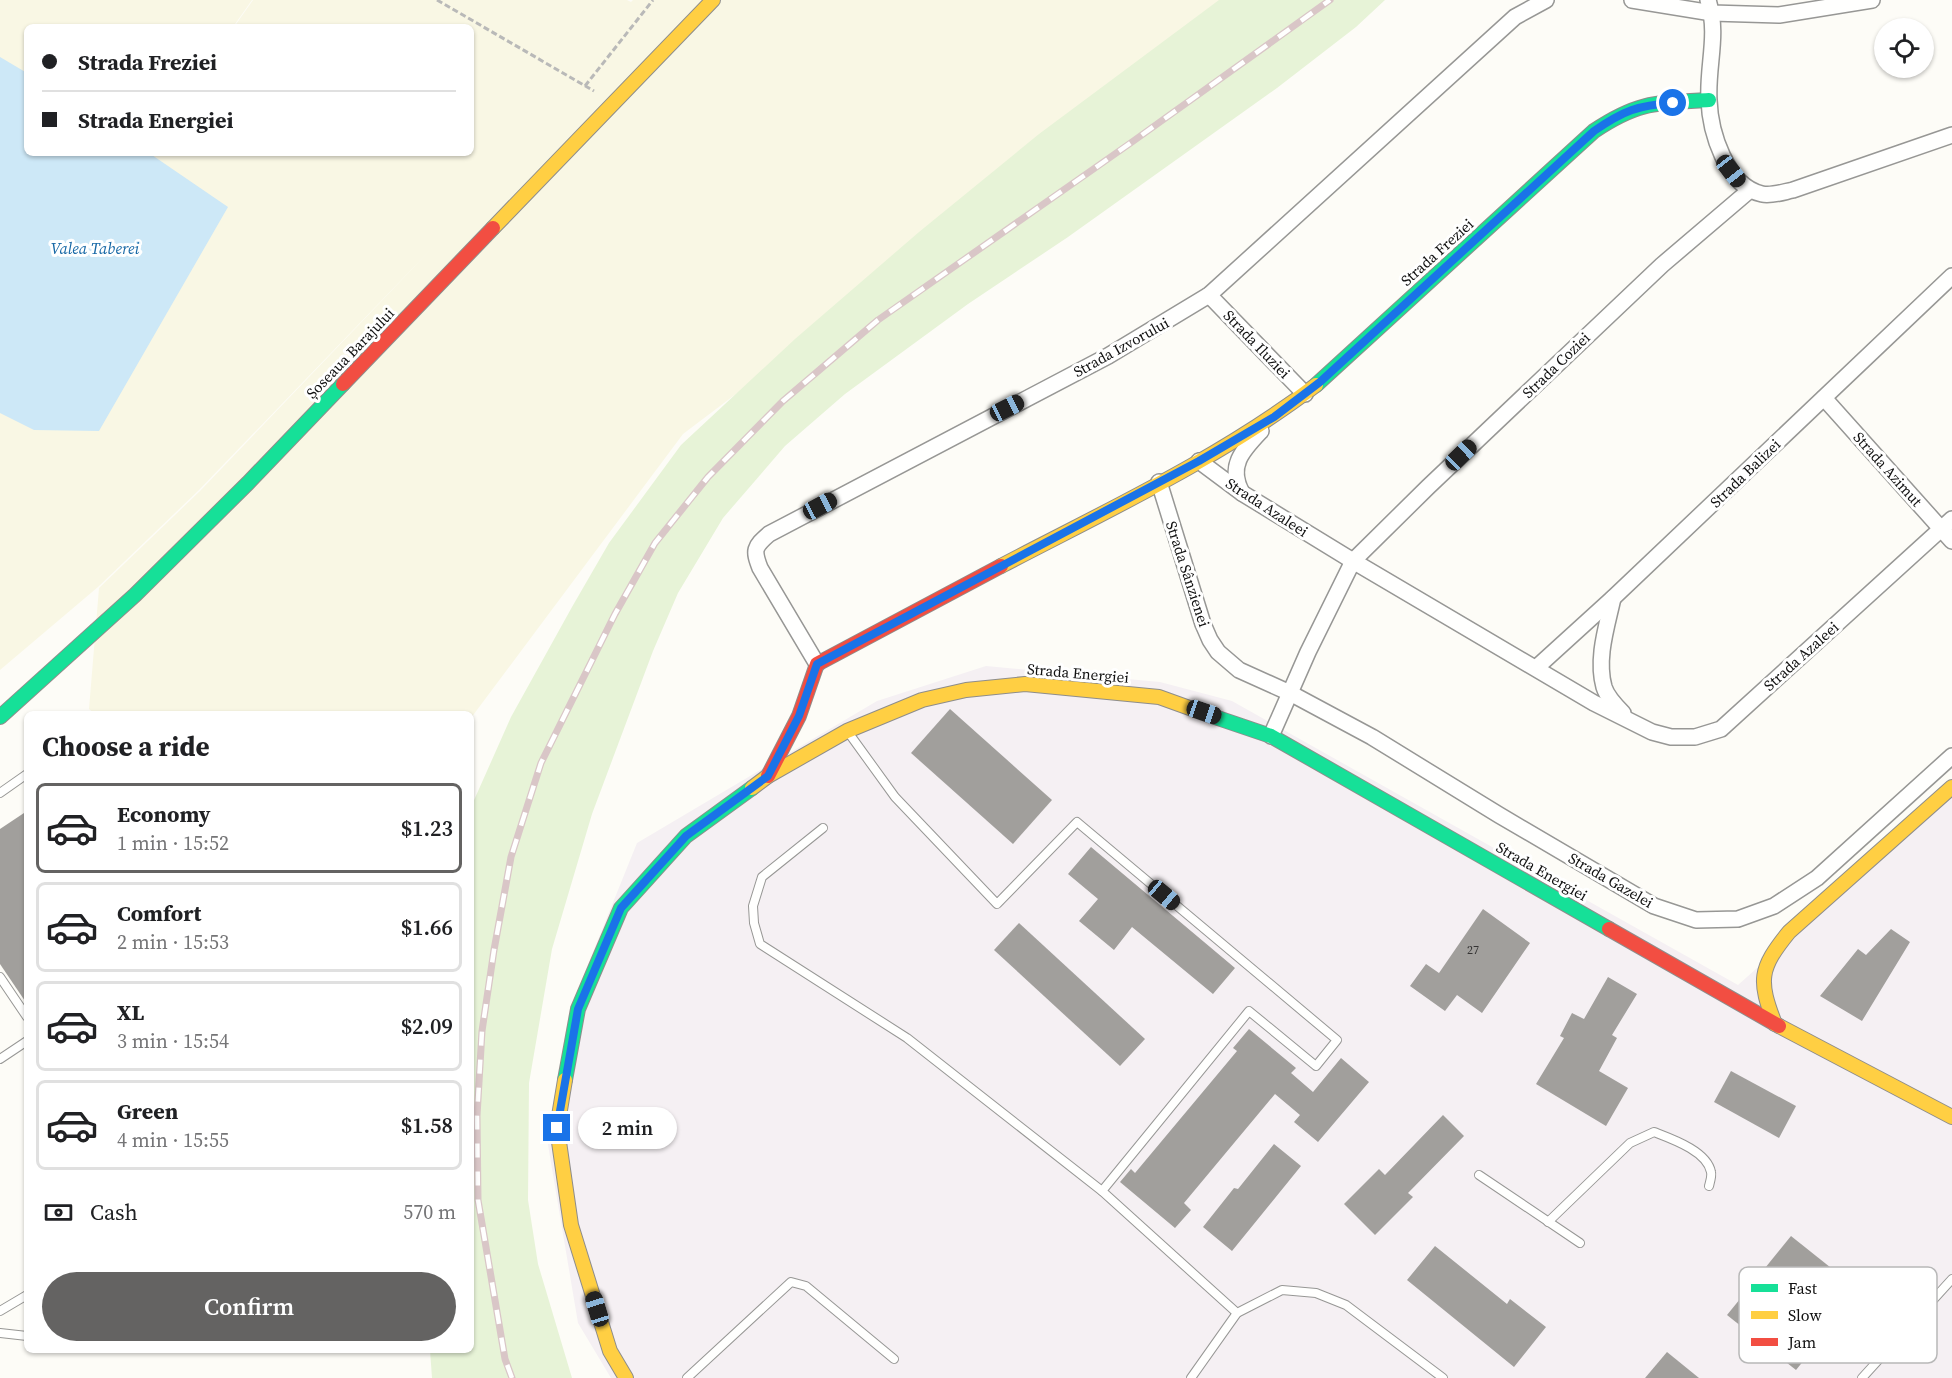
<!DOCTYPE html>
<meta charset="utf-8">
<style>
body{margin:0;font-family:"Source Serif 4",serif;background:#f6f6f6;color:#202124;height:100vh;display:flex;flex-direction:column;font-size:22px;white-space:nowrap}
*{box-sizing:border-box;margin:0}
p{font-size:20px;color:#757577}
.icon{flex:none;width:33px;height:33px;fill:none;stroke:currentColor;stroke-width:2;stroke-linecap:round;stroke-linejoin:round}
.map{position:relative;flex:1;overflow:hidden}
.drawer{position:absolute;left:24px;top:711px;width:450px;height:642px;display:flex;flex-direction:column;background:#fff;border-radius:9px;box-shadow:0 2px 4px #0004}
.drawer>*{flex:none}
.guide{position:absolute;left:24px;top:24px;width:450px;height:132px;border-radius:9px;box-shadow:0 2px 4px #0004;display:grid;align-content:center;height:132px;padding:0 18px;background:#fff}
.tools{position:absolute;left:1874px;top:18px;display:grid;gap:12px}
.tools a{display:grid;place-items:center;width:60px;height:60px;border-radius:50%;background:#fff;box-shadow:0 2px 4px #0004;font-size:30px}
.end{position:absolute;width:27px;height:27px;margin:-14px;border:8px solid #1a73e8;background:#fff;box-shadow:0 0 0 3px #fff}
.from{border-radius:50%}
.bubble{position:absolute;height:42px;border-radius:21px;background:#fff;box-shadow:0 2px 4px #0004;font-size:20px;font-weight:600;line-height:42px;text-align:center}
.car{position:absolute;width:18px;height:36px;margin:-18px -9px;border-radius:8px;box-shadow:0 0 4px 2px #0007;background:linear-gradient(#222 24%,#8ab4d8 0 40%,#222 0 76%,#8ab4d8 0 86%,#222 0)}
.guide b{display:flex;align-items:center;gap:21px;height:57px;font-size:22px}
.guide b+b{border-top:2px solid #e0e0e0}
.guide i{width:15px;height:15px;background:#202124}
ul{padding:0;list-style:none}
li{display:flex;align-items:center;gap:18px;height:90px;margin:0 12px 9px;padding:0 6px;border:3px solid #e0e0e0;border-radius:9px}
li div{flex:1}
li b{display:block;font-size:22px}
li em{font-style:normal;font-weight:600}
li.on{border-color:#646362}
li>.icon{width:54px;height:54px;stroke-width:1.5}
h2{padding:0 18px;font-size:27px;line-height:72px}
.pay{display:flex;align-items:center;gap:15px;height:66px;padding:0 18px;font-size:22px}
.pay p{margin-inline-start:auto}
.action{display:flex;gap:12px;margin-top:auto;padding:12px 18px}
.action a{flex:1;height:69px;border-radius:36px;background:#646362;color:#fff;font-size:24px;font-weight:600;line-height:69px;text-align:center}
.map>svg:first-child{display:block}
.industrial{fill:#f5f0f3}
.farmland{fill:#f9f7e4}
.green{fill:#e7f3d7}
.water{fill:#cde8f7}
.building{fill:#a19f9c}
.lines{fill:none;stroke-linecap:round;stroke-linejoin:round}
.lane-casing{stroke:#979795;stroke-width:10}
.street-casing{stroke:#979795;stroke-width:18}
.fast-casing{stroke:#8e8d8b;stroke-width:16}
.slow-casing{stroke:#8e8d8b;stroke-width:16}
.jam-casing{stroke:#8e8d8b;stroke-width:16}
.path{stroke:#b9b9b8;stroke-width:3;stroke-dasharray:6 3;stroke-linecap:butt}
.lane{stroke:#fffffe;stroke-width:8}
.street{stroke:#fffffe;stroke-width:15}
.fast{stroke:#16e098;stroke-width:14}
.slow{stroke:#ffcf43;stroke-width:14}
.jam{stroke:#f24e42;stroke-width:14}
.rail-casing{stroke:#d9c6c7;stroke-width:7}
.rail{stroke:#fff;stroke-width:4.5;stroke-dasharray:14;stroke-linecap:butt}
.route{stroke:#1a73e8;stroke-width:8}
.labels{text-anchor:middle;dominant-baseline:central;stroke-width:6;stroke-linejoin:round;paint-order:stroke}
.number-label{font-size:12px;fill:#353434}
.street-label{font-size:15px;fill:#111;stroke:#fff}
.water-label{font-size:16px;font-style:italic;fill:#1768a6;stroke:#fff}
.key{fill:#fff;stroke:#b8b8b8;stroke-width:1.5}
.key-label{font-size:16px;fill:#111}
</style>
<div class="map">
<svg width="1952" height="1378" viewBox="0 0 1952 1378">
<rect width="100%" height="100%" fill="#fdfcf7"/>
<polygon class="industrial" points="986,666 1160,682 1232,701 1738,985 1952,794 1952,1378 611,1378 578,1323 547,1139 570,1009 637,843 877,701"/>
<polygon class="farmland" points="0,0 252,0 233,27 27,27 27,153 301,154 471,153 471,27 234,27 253,0 627,0 631,2 633,0 1257,0 683,434 471,718 471,714 95,714 89,709 99,588 200,491 436,244 199,490 98,587 0,670"/>
<polygon class="green" points="1219,0 1385,0 1356,27 1277,88 1068,237 968,304 845,394 785,446 723,518 678,593 653,651 592,814 552,949 529,1083 528,1200 538,1264 572,1378 432,1378 430,1350 471,1350 471,807 511,717 572,607 609,543 681,445 795,339 919,232 1039,134"/>
<polygon class="water" points="0,57 27,73 27,153 149,153 228,207 99,431 34,430 0,413"/>
<g class="building">
<polygon points="950,709 1052,800 1013,844 911,753"/>
<polygon points="27,811 27,1004 0,964 0,829"/>
<polygon points="1091,847 1235,968 1213,994 1132,927 1114,950 1079,921 1098,899 1068,874"/>
<polygon points="1483,909 1530,943 1482,1013 1457,995 1445,1011 1410,986 1426,964 1439,973"/>
<polygon points="1019,923 1145,1039 1120,1066 994,950"/>
<polygon points="1891,929 1910,942 1862,1021 1820,996 1858,949 1866,955"/>
<polygon points="1608,977 1637,994 1612,1035 1617,1038 1599,1071 1628,1088 1606,1126 1536,1084 1564,1038 1560,1036 1572,1013 1584,1019"/>
<polygon points="1249,1029 1296,1068 1291,1073 1313,1092 1341,1058 1369,1082 1318,1142 1294,1122 1300,1115 1275,1094 1184,1203 1191,1210 1175,1228 1120,1182 1131,1169 1135,1173 1237,1051 1233,1048"/>
<polygon points="1731,1071 1796,1106 1779,1138 1714,1102"/>
<polygon points="1443,1115 1464,1136 1408,1193 1413,1197 1375,1235 1344,1204 1379,1169 1385,1175"/>
<polygon points="1274,1144 1301,1166 1232,1251 1203,1227 1234,1188 1238,1189"/>
<polygon points="1791,1236 1860,1291 1796,1370 1727,1315"/>
<polygon points="1435,1246 1507,1304 1510,1299 1546,1327 1514,1367 1407,1280"/>
<polygon points="1667,1352 1699,1378 1645,1378"/>
</g>
<g class="lines">
<g class="lane-casing">
<g id="lane">
<polyline points="848,732 895,797 997,904 1077,822 1337,1040 1316,1066 1249,1011 1102,1191 1237,1313 1282,1290 1316,1293 1346,1305 1443,1378"/>
<polyline points="0,793 27,774"/>
<polyline points="823,828 762,877 753,906 754,923 760,944 907,1038 1102,1191"/>
<polyline points="0,977 27,1017"/>
<polyline points="0,1059 27,1041"/>
<polyline points="1479,1175 1580,1243"/>
<path d="M1548,1222L1630,1143L1654,1132C1672,1139 1707,1151 1711,1172C1712,1176 1710,1182 1709,1186"/>
<polyline points="0,1311 27,1295"/>
<polyline points="0,1333 27,1336"/>
<polyline points="687,1378 791,1282 806,1286 894,1359"/>
<polyline points="1191,1378 1237,1313"/>
<polyline points="1862,1378 1952,1279"/>
</g>
</g>
<g class="street-casing">
<g id="street">
<polyline points="1632,0 1712,13 1779,15 1872,0"/>
<path d="M1708,0C1719,35 1707,65 1709,100C1710,131 1726,186 1762,194C1772,196 1783,192 1793,190L1952,135"/>
<polyline points="1209,295 1305,394"/>
<polyline points="1824,398 1952,541"/>
<polyline points="1199,461 1242,493 1353,561 1594,703 1652,732 1671,737 1695,737 1721,729 1952,519"/>
<polyline points="1159,482 1203,624 1210,640 1218,652 1239,670 1290,693 1372,737 1499,815 1654,906 1696,920 1738,919 1774,906 1817,878 1952,756"/>
<path d="M1242,493C1227,466 1243,450 1261,431"/>
<path d="M1613,598C1607,626 1596,658 1604,687C1607,697 1616,706 1623,713"/>
<path d="M817,664L760,568C753,550 754,547 769,534L1108,356L1209,295L1515,17L1546,0"/>
<polyline points="1536,668 1613,598 1952,276"/>
<polyline points="1271,736 1308,652 1353,561 1428,487 1662,265 1750,190"/>
</g>
</g>
<g class="fast-casing">
<g id="fast">
<path d="M1316,385L1594,131C1639,101 1657,103 1709,100"/>
<polyline points="1209,715 1271,736 1609,929"/>
<polyline points="0,717 135,595 248,483 343,384"/>
<polyline points="565,1080 578,1009 621,908 686,836 752,788"/>
</g>
</g>
<g class="slow-casing">
<g id="slow">
<polyline points="493,228 713,0"/>
<path d="M1001,566C1108,510 1220,458 1316,385"/>
<polyline points="752,788 768,776 847,731 922,700 966,690 1025,684 1159,697 1209,715"/>
<path d="M1775,1024C1758,980 1759,969 1789,932L1952,787"/>
<polyline points="1779,1026 1952,1117"/>
<polyline points="565,1080 557,1128 571,1225 610,1351 626,1378"/>
</g>
</g>
<g class="jam-casing">
<g id="jam">
<polyline points="343,384 493,228"/>
<polyline points="768,776 799,716 817,664 1001,566"/>
<polyline points="1609,929 1779,1026"/>
</g>
</g>
<g class="path">
<polyline points="437,0 594,91"/>
<polyline points="585,86 653,0"/>
</g>
<use href="#lane" class="lane"/>
<use href="#street" class="street"/>
<use href="#fast" class="fast"/>
<use href="#slow" class="slow"/>
<use href="#jam" class="jam"/>
<g class="rail-casing">
<polyline id="rail" points="512,1378 505,1359 478,1200 477,1116 482,1031 494,950 511,857 541,763 615,614 655,543 708,477 783,401 878,320 1132,142 1330,0"/>
</g>
<use href="#rail" class="rail"/>
</g>
<g class="lines">
<path class="route" d="M557,1128L578,1009L621,908L686,836L768,776L799,716L817,664L1199,461L1274,417L1320,382L1594,131C1623,111 1638,105 1673,103"/>
</g>
<g class="labels">
<g class="number-label">
<text x="1473" y="950">27</text>
</g>
<g class="street-label">
<text transform="translate(1437 252) rotate(-42)">Strada Freziei</text>
<text transform="translate(1257 344) rotate(46)">Strada Iluziei</text>
<text transform="translate(1121 347) rotate(-29)">Strada Izvorului</text>
<text transform="translate(350 353) rotate(-46)">Șoseaua Barajului</text>
<text transform="translate(1556 365) rotate(-44)">Strada Coziei</text>
<text transform="translate(1888 469) rotate(48)">Strada Azimut</text>
<text transform="translate(1745 473) rotate(-44)">Strada Balizei</text>
<text transform="translate(1267 507) rotate(33)">Strada Azaleei</text>
<text transform="translate(1188 574) rotate(72)">Strada Sânzienei</text>
<text transform="translate(1801 656) rotate(-42)">Strada Azaleei</text>
<text transform="translate(1078 673) rotate(5)">Strada Energiei</text>
<text transform="translate(1542 871) rotate(30)">Strada Energiei</text>
<text transform="translate(1611 880) rotate(30)">Strada Gazelei</text>
</g>
<g class="water-label">
<text x="95" y="248">Valea Taberei</text>
</g>
</g>
<rect x="1739" y="1267" width="198" height="96" rx="9" class="key"/>
<rect x="1751" y="1284" width="27" height="8" fill="#16e098"/>
<rect x="1751" y="1311" width="27" height="8" fill="#ffcf43"/>
<rect x="1751" y="1338" width="27" height="8" fill="#f24e42"/>
<g class="key-label">
<text x="1788" y="1294">Fast</text>
<text x="1788" y="1321">Slow</text>
<text x="1788" y="1348">Jam</text>
</g>
</svg>
<div class="tools">
<a><svg class="icon" aria-label="locate" viewBox="0 0 24 24"><circle cx="12" cy="12" r="6"/><path d="M12 2v4M12 18v4M2 12h4M18 12h4"/></svg></a>
</div>
<i class="end from" style="left:1673px;top:103px"></i>
<i class="end" style="left:557px;top:1128px"></i>
<div class="bubble" style="left:578px;top:1107px;width:99px">2 min</div>
<i class="car" style="left:1731px;top:171px;rotate:142deg"></i>
<i class="car" style="left:1007px;top:408px;rotate:63deg"></i>
<i class="car" style="left:1461px;top:455px;rotate:46deg"></i>
<i class="car" style="left:820px;top:506px;rotate:62deg"></i>
<i class="car" style="left:1204px;top:712px;rotate:109deg"></i>
<i class="car" style="left:1164px;top:895px;rotate:130deg"></i>
<i class="car" style="left:597px;top:1309px;rotate:343deg"></i>
<div class="guide">
<b><i class="from"></i>Strada Freziei</b>
<b><i></i>Strada Energiei</b>
</div>
<section class="drawer">
<h2>Choose a ride</h2>
<ul>
<li class="on"><svg class="icon" aria-label="car" viewBox="0 0 24 24"><path d="M5 17H2v-5l4-1 3-4h7l3 4 3 1v5h-3M9 17h6M6 11h13"/><circle cx="7" cy="17" r="2"/><circle cx="17" cy="17" r="2"/></svg><div><b>Economy</b><p>1 min · 15:52</p></div><em>$1.23</em></li>
<li><svg class="icon" aria-label="car" viewBox="0 0 24 24"><path d="M5 17H2v-5l4-1 3-4h7l3 4 3 1v5h-3M9 17h6M6 11h13"/><circle cx="7" cy="17" r="2"/><circle cx="17" cy="17" r="2"/></svg><div><b>Comfort</b><p>2 min · 15:53</p></div><em>$1.66</em></li>
<li><svg class="icon" aria-label="car" viewBox="0 0 24 24"><path d="M5 17H2v-5l4-1 3-4h7l3 4 3 1v5h-3M9 17h6M6 11h13"/><circle cx="7" cy="17" r="2"/><circle cx="17" cy="17" r="2"/></svg><div><b>XL</b><p>3 min · 15:54</p></div><em>$2.09</em></li>
<li><svg class="icon" aria-label="car" viewBox="0 0 24 24"><path d="M5 17H2v-5l4-1 3-4h7l3 4 3 1v5h-3M9 17h6M6 11h13"/><circle cx="7" cy="17" r="2"/><circle cx="17" cy="17" r="2"/></svg><div><b>Green</b><p>4 min · 15:55</p></div><em>$1.58</em></li>
</ul>
<div class="pay"><svg class="icon" aria-label="cash" viewBox="0 0 24 24"><path d="M3 7h18v10H3z"/><circle cx="12" cy="12" r="2"/></svg>Cash<p>570 m</p></div>
<div class="action"><a>Confirm</a></div>
</section>
</div>
